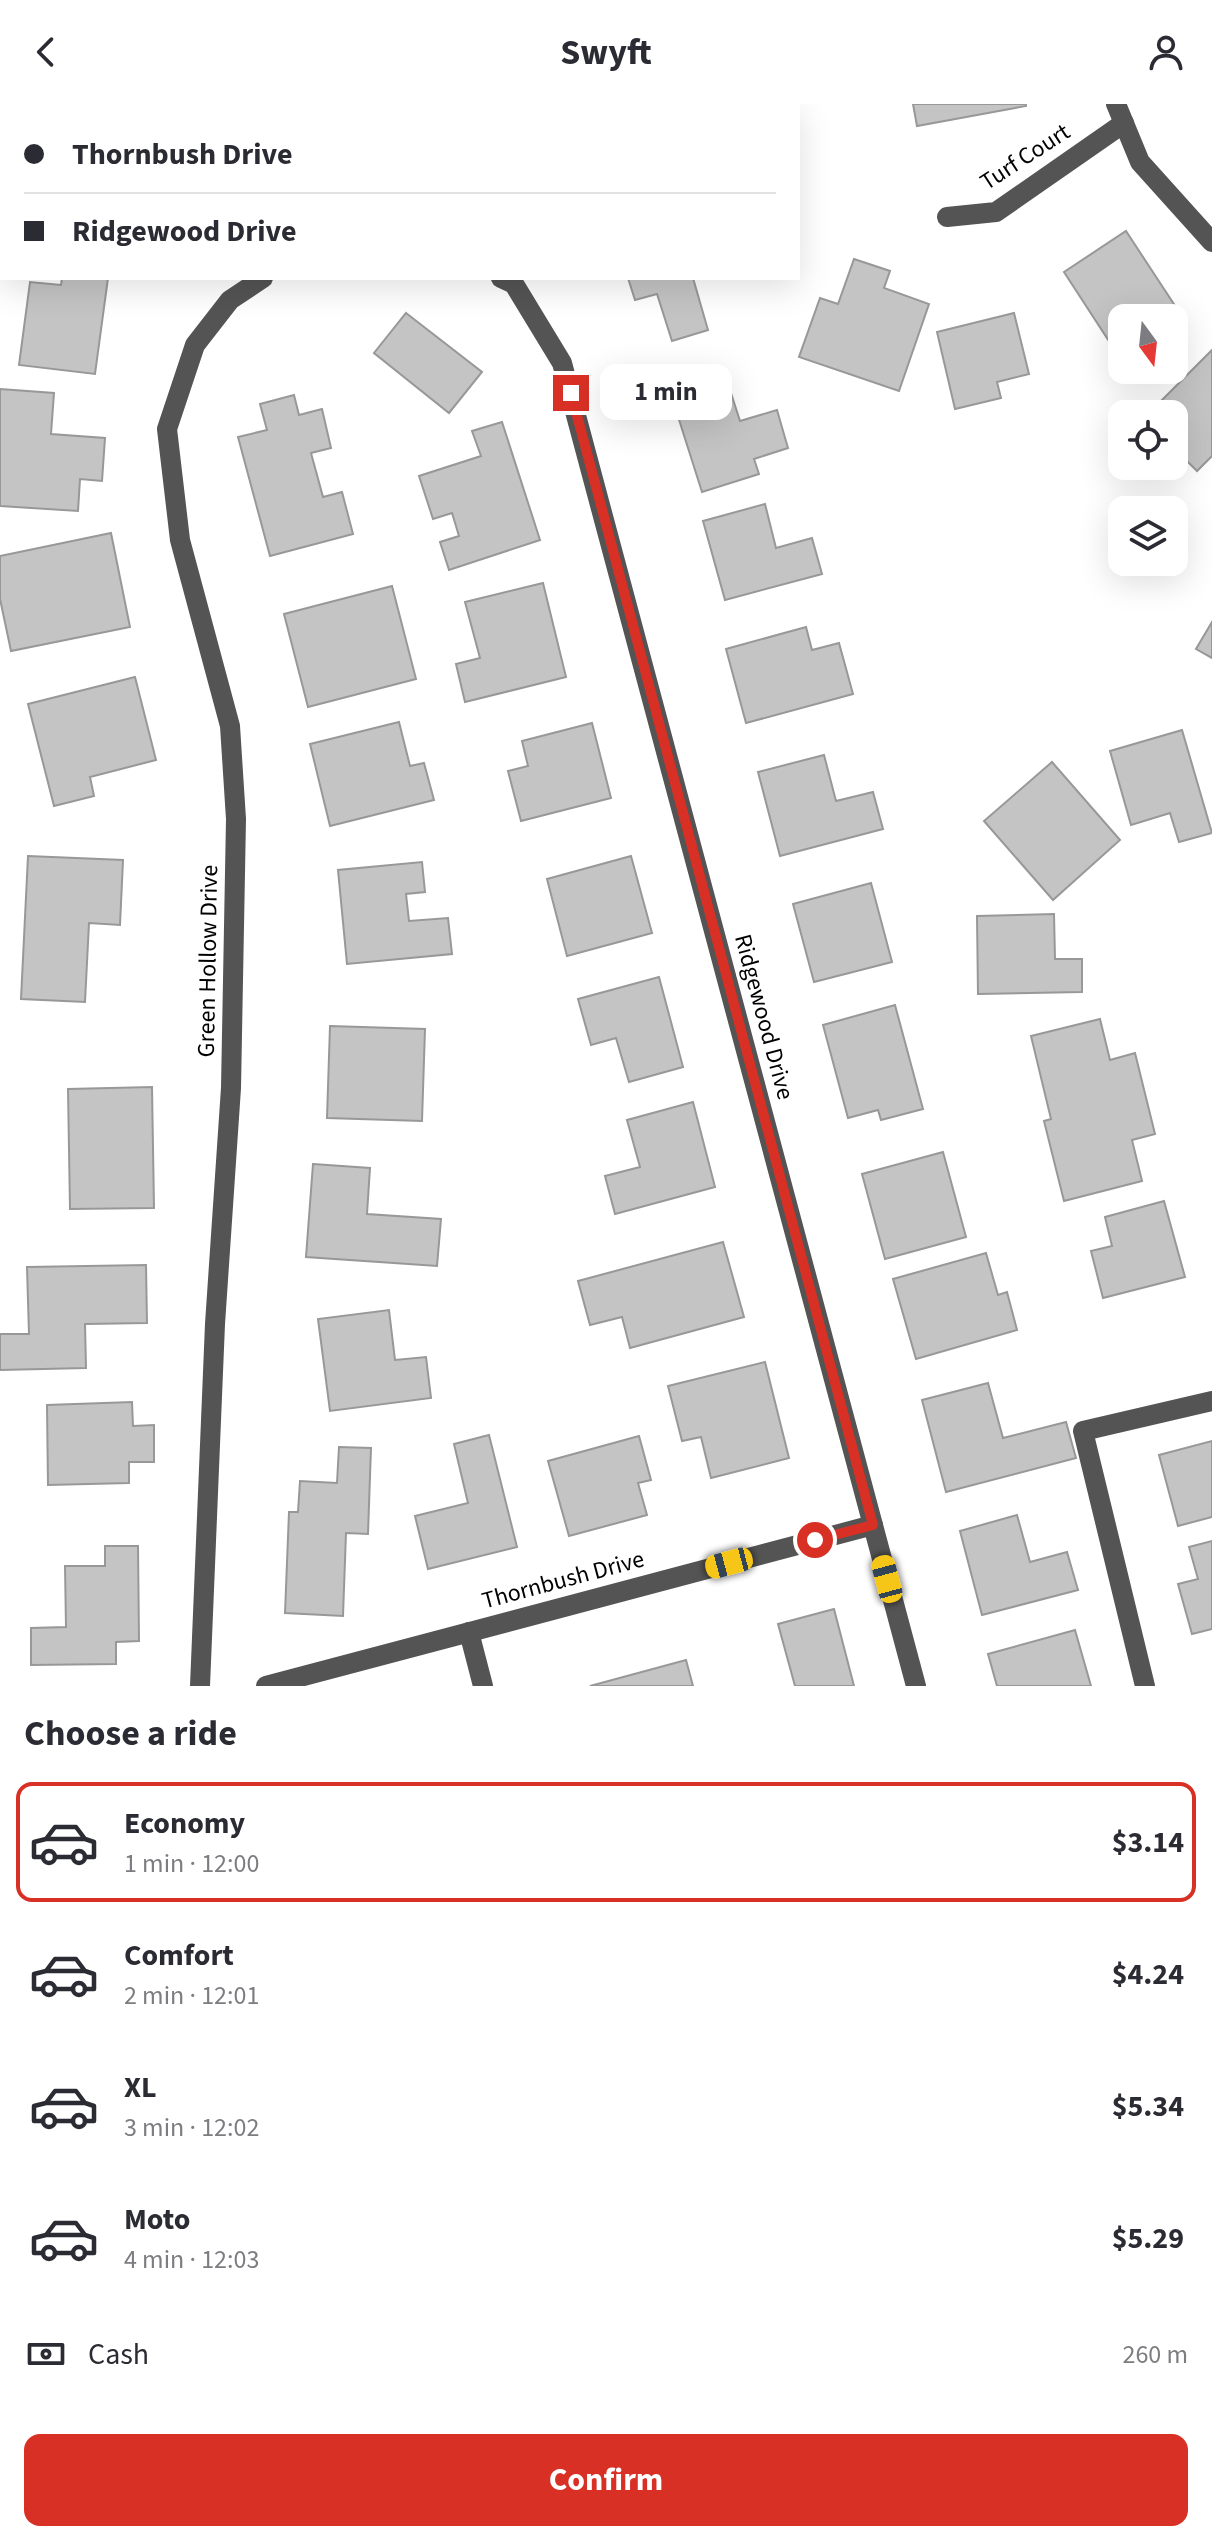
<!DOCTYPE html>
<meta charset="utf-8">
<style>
body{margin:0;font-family:"Source Sans 3",sans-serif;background:#f2f2f3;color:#2b2b33;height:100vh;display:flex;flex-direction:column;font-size:30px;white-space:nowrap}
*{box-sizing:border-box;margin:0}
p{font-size:26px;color:#7c7c81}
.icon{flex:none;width:44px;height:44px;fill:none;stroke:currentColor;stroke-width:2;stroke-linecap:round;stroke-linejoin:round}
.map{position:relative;height:1582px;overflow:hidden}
.details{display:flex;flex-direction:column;background:#fff;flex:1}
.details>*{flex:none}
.top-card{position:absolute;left:0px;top:0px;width:800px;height:176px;box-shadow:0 8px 32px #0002;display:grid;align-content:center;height:176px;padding:0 24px;background:#fff}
.needle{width:52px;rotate:165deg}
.buttons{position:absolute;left:1108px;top:200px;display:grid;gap:16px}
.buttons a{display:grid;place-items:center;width:80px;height:80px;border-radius:16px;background:#fff;box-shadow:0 8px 32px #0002;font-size:40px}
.end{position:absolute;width:36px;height:36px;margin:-18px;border:10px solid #d93025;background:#fff;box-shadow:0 0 0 4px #fff}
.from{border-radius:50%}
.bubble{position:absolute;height:56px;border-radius:16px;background:#fff;box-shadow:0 8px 32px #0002;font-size:26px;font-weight:700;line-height:56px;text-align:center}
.car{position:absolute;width:24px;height:48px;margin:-24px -12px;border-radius:10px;box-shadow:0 0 6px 2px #0007;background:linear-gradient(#f5c518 24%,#345 0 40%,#f5c518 0 76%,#345 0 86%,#f5c518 0)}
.top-card b{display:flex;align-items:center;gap:28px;height:76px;font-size:30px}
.top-card b+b{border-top:2px solid #e1e1e2}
.top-card i{width:20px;height:20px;background:#2b2b33}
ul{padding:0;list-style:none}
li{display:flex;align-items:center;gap:24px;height:120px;margin:0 16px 12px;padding:0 8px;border:4px solid transparent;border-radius:16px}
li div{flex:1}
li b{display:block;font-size:30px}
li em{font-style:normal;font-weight:700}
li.active{border-color:#d93025}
li>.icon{width:72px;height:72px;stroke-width:1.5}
h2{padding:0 24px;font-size:36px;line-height:96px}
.pay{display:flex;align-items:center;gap:20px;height:88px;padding:0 24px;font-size:30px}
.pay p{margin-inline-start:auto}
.button{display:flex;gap:16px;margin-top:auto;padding:16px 24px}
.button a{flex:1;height:92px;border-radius:16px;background:#d93025;color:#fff;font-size:32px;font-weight:700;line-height:92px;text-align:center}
header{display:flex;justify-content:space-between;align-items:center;height:104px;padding:0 24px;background:#fff;font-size:36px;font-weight:700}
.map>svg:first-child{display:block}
.building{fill:#c4c4c4;stroke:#989898;stroke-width:2}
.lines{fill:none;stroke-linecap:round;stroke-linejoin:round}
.minor{stroke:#545454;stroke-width:20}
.route{stroke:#d93025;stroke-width:10}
.labels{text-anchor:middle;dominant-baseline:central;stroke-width:6;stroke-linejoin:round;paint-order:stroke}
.street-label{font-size:24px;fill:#000;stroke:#fff}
</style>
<header><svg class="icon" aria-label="back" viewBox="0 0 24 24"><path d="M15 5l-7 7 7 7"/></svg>Swyft<svg class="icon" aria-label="person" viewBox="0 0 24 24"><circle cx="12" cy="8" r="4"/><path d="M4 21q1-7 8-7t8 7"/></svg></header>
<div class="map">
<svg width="1212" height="1582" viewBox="0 0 1212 1582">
<rect width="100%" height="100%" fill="#fff"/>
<g class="building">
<polygon points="173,0 231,0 232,2 168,2"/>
<polygon points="913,0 1026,0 1026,2 917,22"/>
<polygon points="1126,127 1183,214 1174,220 1174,214 1122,214 1120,254 1064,168"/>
<polygon points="854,155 890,167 884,184 929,200 899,287 799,253 820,194 838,200"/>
<polygon points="62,174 108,174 95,270 19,261 30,178 61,181"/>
<polygon points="628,174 693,174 708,226 672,237 657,190 635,196"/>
<polygon points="406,209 482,268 449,309 374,249"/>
<polygon points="1014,209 1029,270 997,278 1001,294 955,305 937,228"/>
<polygon points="1212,246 1212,352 1197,367 1174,344 1174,310 1148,310"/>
<polygon points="0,285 54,289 51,330 105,334 102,377 80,375 78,407 0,402"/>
<polygon points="730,286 740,317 777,306 788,344 754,355 759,370 702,388 675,303"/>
<polygon points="294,291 299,311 322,305 331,344 311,349 323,393 342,388 353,430 270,452 238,333 267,326 260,300"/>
<polygon points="502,318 540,436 449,466 440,438 459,432 452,409 433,415 419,372 481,352 472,327"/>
<polygon points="765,400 776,444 812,434 822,470 725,496 703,417"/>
<polygon points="111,429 130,523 11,547 0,495 0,452"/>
<polygon points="543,479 566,573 465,598 456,560 480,554 465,498"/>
<polygon points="392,482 416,575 308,603 284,510"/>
<polygon points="1212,518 1212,554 1196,545"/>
<polygon points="806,523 812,546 839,539 853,590 746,619 726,545"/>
<polygon points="135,573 156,656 90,673 94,692 54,702 28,600"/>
<polygon points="399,618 410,662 424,659 434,696 330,722 310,640"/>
<polygon points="592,619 611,694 521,717 508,667 528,662 522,637"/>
<polygon points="1182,626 1212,729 1179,738 1170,709 1131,721 1110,647"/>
<polygon points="824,651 836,697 873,688 883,725 780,752 758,668"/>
<polygon points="1052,658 1120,736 1053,796 984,717"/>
<polygon points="28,752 123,756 120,821 89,819 85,898 21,895"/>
<polygon points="631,752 652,829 567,852 547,775"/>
<polygon points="422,758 425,788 406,790 409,817 448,814 452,850 347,860 338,766"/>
<polygon points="871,779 892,858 814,878 793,800"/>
<polygon points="1054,810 1055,855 1082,855 1082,888 978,890 977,812"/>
<polygon points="659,873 683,963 629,978 616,934 591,941 578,895"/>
<polygon points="895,901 923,1005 881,1016 878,1006 848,1014 823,921"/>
<polygon points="1100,915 1110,956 1135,949 1155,1030 1132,1036 1142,1077 1064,1097 1044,1017 1051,1015 1031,932"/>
<polygon points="330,922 425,925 422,1017 327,1014"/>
<polygon points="152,983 154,1104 70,1105 68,985"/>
<polygon points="693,998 715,1083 615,1110 605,1072 640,1063 627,1016"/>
<polygon points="943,1048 966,1133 885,1155 862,1070"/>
<polygon points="313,1060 370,1064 367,1110 441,1115 437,1162 306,1153"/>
<polygon points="1164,1097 1185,1173 1103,1194 1091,1147 1112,1142 1105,1113"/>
<polygon points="723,1138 744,1213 630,1244 622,1213 590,1221 578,1177"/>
<polygon points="986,1149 998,1191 1007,1188 1017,1226 916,1255 893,1175"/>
<polygon points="146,1161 147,1219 85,1220 86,1264 0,1266 0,1230 29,1230 27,1163"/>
<polygon points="389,1206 395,1256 426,1253 431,1294 330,1307 318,1215"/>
<polygon points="765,1258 789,1354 711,1374 701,1333 682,1337 668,1282"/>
<polygon points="988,1279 1003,1334 1066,1318 1076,1354 946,1388 922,1296"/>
<polygon points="132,1298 133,1322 154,1321 154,1358 129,1358 129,1379 48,1381 47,1301"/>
<polygon points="489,1331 517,1443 428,1465 415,1412 468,1399 454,1340"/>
<polygon points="639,1332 651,1376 638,1379 647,1411 569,1432 548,1357"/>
<polygon points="1212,1337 1212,1413 1178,1422 1159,1351"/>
<polygon points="339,1343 371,1344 368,1430 346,1429 343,1512 285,1509 289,1408 298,1408 300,1377 337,1379"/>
<polygon points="1017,1411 1030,1458 1067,1448 1078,1486 982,1511 960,1427"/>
<polygon points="1212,1437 1212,1525 1192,1530 1178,1480 1198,1475 1189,1443"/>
<polygon points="105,1442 138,1442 139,1537 116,1538 116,1560 31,1561 31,1524 66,1523 65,1462 105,1462"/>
<polygon points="834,1505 854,1582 795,1582 778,1520"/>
<polygon points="1075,1526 1091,1582 997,1582 988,1550"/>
<polygon points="686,1556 693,1582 590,1582"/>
</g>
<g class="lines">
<g class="minor">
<polyline points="1116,0 1140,58 1212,138"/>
<polyline points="947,113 996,108 1124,19"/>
<polyline points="501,174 514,180 562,259 916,1582"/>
<polyline points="469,1528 483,1582"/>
<polyline points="200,1582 215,1220 231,984 236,715 230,622 180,436 167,325 195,241 230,196 263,174"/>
<polyline points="266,1582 873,1421"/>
<polyline points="1145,1582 1083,1327 1212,1297"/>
</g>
</g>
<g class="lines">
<polyline class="route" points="571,289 873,1421 815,1436"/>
</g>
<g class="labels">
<g class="street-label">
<text transform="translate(1025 53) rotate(-33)">Turf Court</text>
<text transform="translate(208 857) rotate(-89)">Green Hollow Drive</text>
<text transform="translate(764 913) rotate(75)">Ridgewood Drive</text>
<text transform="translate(563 1476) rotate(-15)">Thornbush Drive</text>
</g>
</g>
</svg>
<div class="buttons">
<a><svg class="needle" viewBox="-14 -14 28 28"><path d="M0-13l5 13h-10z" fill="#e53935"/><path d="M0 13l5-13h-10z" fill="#7c7c81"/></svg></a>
<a><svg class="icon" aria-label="locate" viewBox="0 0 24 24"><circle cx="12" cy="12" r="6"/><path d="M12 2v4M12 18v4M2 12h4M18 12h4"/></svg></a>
<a><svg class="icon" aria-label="layers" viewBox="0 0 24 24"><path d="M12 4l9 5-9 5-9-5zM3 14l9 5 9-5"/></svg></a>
</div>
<i class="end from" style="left:815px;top:1436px"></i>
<i class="end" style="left:571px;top:289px"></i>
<div class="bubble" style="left:600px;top:260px;width:132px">1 min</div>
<i class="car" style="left:729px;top:1459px;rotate:255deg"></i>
<i class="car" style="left:887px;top:1475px;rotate:345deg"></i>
<div class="top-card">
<b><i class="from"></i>Thornbush Drive</b>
<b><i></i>Ridgewood Drive</b>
</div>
</div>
<section class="details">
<h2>Choose a ride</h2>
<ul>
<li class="active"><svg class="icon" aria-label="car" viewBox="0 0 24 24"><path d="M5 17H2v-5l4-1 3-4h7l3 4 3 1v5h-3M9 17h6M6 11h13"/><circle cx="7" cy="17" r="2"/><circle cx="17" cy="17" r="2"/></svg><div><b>Economy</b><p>1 min · 12:00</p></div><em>$3.14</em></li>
<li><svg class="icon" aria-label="car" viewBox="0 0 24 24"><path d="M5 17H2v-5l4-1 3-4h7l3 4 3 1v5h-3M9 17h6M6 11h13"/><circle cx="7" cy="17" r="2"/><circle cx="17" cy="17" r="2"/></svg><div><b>Comfort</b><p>2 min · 12:01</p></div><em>$4.24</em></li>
<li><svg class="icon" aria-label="car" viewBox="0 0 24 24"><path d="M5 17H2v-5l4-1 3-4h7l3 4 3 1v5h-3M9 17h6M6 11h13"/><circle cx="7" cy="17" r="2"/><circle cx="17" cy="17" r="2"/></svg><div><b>XL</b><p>3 min · 12:02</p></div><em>$5.34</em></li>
<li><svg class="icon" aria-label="car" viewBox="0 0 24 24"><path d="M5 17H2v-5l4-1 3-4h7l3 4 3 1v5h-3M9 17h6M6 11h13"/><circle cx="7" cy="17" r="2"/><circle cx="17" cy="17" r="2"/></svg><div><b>Moto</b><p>4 min · 12:03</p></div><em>$5.29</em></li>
</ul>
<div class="pay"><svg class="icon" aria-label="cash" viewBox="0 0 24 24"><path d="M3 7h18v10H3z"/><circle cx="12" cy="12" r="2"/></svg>Cash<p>260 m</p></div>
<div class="button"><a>Confirm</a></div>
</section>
